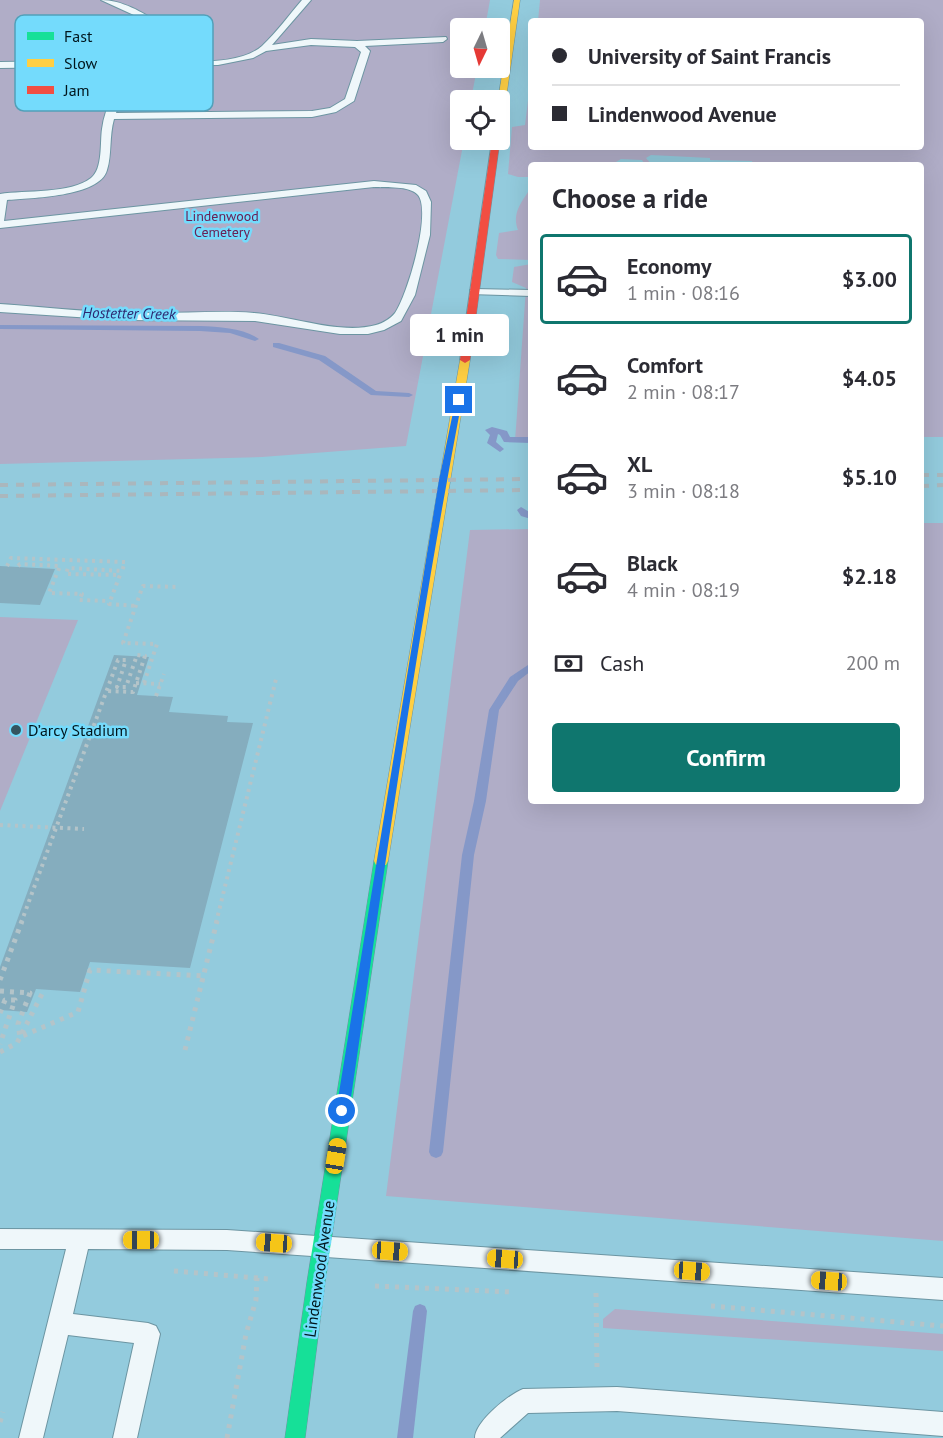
<!DOCTYPE html>
<meta charset="utf-8">
<style>
body{margin:0;font-family:"PT Sans",sans-serif;background:#f2f2f3;color:#2b2b33;height:100vh;display:flex;flex-direction:column;font-size:22px;white-space:nowrap}
*{box-sizing:border-box;margin:0}
p{font-size:20px;color:#7c7c81}
.icon{flex:none;width:33px;height:33px;fill:none;stroke:currentColor;stroke-width:2;stroke-linecap:round;stroke-linejoin:round}
.map{position:relative;flex:1;overflow:hidden}
.drawer{position:absolute;left:528px;top:162px;width:396px;height:642px;display:flex;flex-direction:column;background:#fff;border-radius:6px;box-shadow:0 6px 24px #0002}
.drawer>*{flex:none}
.top-card{position:absolute;left:528px;top:18px;width:396px;height:132px;border-radius:6px;box-shadow:0 6px 24px #0002;display:grid;align-content:center;height:132px;padding:0 24px;background:#fff}
.needle{width:39px;rotate:185deg}
.buttons{position:absolute;left:450px;top:18px;display:grid;gap:12px}
.buttons a{display:grid;place-items:center;width:60px;height:60px;border-radius:6px;background:#fff;box-shadow:0 6px 24px #0002;font-size:30px}
.end{position:absolute;width:27px;height:27px;margin:-14px;border:8px solid #1a73e8;background:#fff;box-shadow:0 0 0 3px #fff}
.from{border-radius:50%}
.bubble{position:absolute;height:42px;border-radius:6px;background:#fff;box-shadow:0 6px 24px #0002;font-size:20px;font-weight:700;line-height:42px;text-align:center}
.car{position:absolute;width:18px;height:36px;margin:-18px -9px;border-radius:8px;box-shadow:0 0 4px 2px #0007;background:linear-gradient(#f5c518 24%,#345 0 40%,#f5c518 0 76%,#345 0 86%,#f5c518 0)}
.top-card b{display:flex;align-items:center;gap:21px;height:57px;font-size:22px}
.top-card b+b{border-top:2px solid #e1e1e2}
.top-card i{width:15px;height:15px;background:#2b2b33}
ul{padding:0;list-style:none}
li{display:flex;align-items:center;gap:18px;height:90px;margin:0 12px 9px;padding:0 12px;border:3px solid transparent;border-radius:6px}
li div{flex:1}
li b{display:block;font-size:22px}
li em{font-style:normal;font-weight:700}
li.current{border-color:#0f766e}
li>.icon{width:54px;height:54px;stroke-width:1.5}
h2{padding:0 24px;font-size:27px;line-height:72px}
.pay{display:flex;align-items:center;gap:15px;height:66px;padding:0 24px;font-size:22px}
.pay p{margin-inline-start:auto}
.action{display:flex;gap:12px;margin-top:auto;padding:12px 24px}
.action a{flex:1;height:69px;border-radius:6px;background:#0f766e;color:#fff;font-size:24px;font-weight:700;line-height:69px;text-align:center}
.map>svg:first-child{display:block}
.green{fill:#b0adc7}
.lines{fill:none;stroke-linecap:round;stroke-linejoin:round}
.stream{fill:#8598c8;fill-rule:evenodd}
.building{fill:#85adbe}
.lane-casing{stroke:#6c95a2;stroke-width:2}
.fast-casing{stroke:#6c95a2;stroke-width:1}
.slow-casing{stroke:#6c95a2;stroke-width:1}
.jam-casing{stroke:#6c95a2;stroke-width:1}
.path-far1{stroke:#b4c4c9;stroke-width:4;stroke-dasharray:3 4.5;stroke-linecap:butt}
.path{stroke:#b4c4c9;stroke-width:5;stroke-dasharray:4 6;stroke-linecap:butt}
.lane{fill:#eff7fa;fill-rule:evenodd}
.fast{fill:#16e098;fill-rule:evenodd}
.slow{fill:#ffcf43;fill-rule:evenodd}
.jam{fill:#f24e42;fill-rule:evenodd}
.rail{stroke:#aab7bd;stroke-width:4;stroke-dasharray:8 8;stroke-linecap:butt}
.route{fill:#1a73e8}
.poi-dot{fill:#345560;stroke:#74dbfc;stroke-width:2}
.labels{text-anchor:middle;dominant-baseline:central;stroke-width:5;stroke-linejoin:round;paint-order:stroke}
.far-park-label{font-size:14px;fill:#6a2155;stroke:#74dbfc}
.far-water-label{font-size:15px;font-style:italic;fill:#2d2870;stroke:#74dbfc}
.poi-label{font-size:16px;fill:#01151c;stroke:#74dbfc;text-anchor:start}
.street-label{font-size:16px;fill:#01151c;stroke:#74dbfc}
.key{fill:#74dbfc;stroke:#52a0b9;stroke-width:1.5}
.key-label{font-size:16px;fill:#01151c}
</style>
<div class="map">
<svg width="943" height="1438" viewBox="0 0 943 1438">
<rect width="100%" height="100%" fill="#93cbdd"/>
<g class="green">
<polygon points="0,0 490,0 485,28 460,28 460,68 477,68 471,100 460,100 460,140 464,140 406,446 262,457 0,464"/>
<polygon points="540,0 943,0 943,437 921,437 921,165 753,165 752,161 710,160 710,158 651,155 646,158 652,165 645,165 642,160 621,159 611,165 531,165 531,177 518,177 508,174 512,127 525,125 531,76 531,147 921,147 921,21 538,21"/>
<path d="M528,192H531V260L498,259L496,255L499,233L518,230C512,215 520,204 528,192Z"/>
<polygon points="531,264 531,441 515,441 526,288 512,282 514,267"/>
<polygon points="921,523 943,523 943,1241 386,1196 470,530 531,529 531,801 921,801"/>
<polygon points="0,617 78,620 0,811"/>
<polygon points="615,1309 943,1334 943,1351 603,1328 603,1319"/>
</g>
<g class="lines">
<g class="stream">
<path d="M0,325L200,326C220,327 243,328 259,339L255,341L230,333L200,331L0,329Z"/>
<polygon points="273,343 279,343 325,356 376,391 409,393 413,395 409,397 371,395 319,360 273,347"/>
<polygon points="492,427 507,431 510,437 531,437 531,443 504,442 500,435 498,434 496,442 504,449 500,452 487,443 490,435 485,430"/>
<polygon points="521,507 531,513 531,519 521,516 517,510"/>
<polygon points="531,663 531,671 518,681 499,710 486,801 474,855 443,1152 441,1156 436,1158 431,1156 429,1152 462,855 474,801 489,710 510,677"/>
<polygon points="420,1304 425,1306 427,1311 413,1438 397,1438 413,1311 415,1306"/>
</g>
</g>
<g class="building">
<polygon points="0,566 55,569 40,605 0,603"/>
<polygon points="114,655 149,657 137,695 173,697 169,712 228,716 227,722 253,723 190,968 90,962 80,992 36,989 27,1012 0,1010 0,967"/>
</g>
<g class="lines">
<g class="lane-casing">
<g id="lane">
<path d="M101,0C122,0 142,12 159,23L162,36L144,60C175,61 237,68 262,46C277,32 289,15 302,0H311L272,45L311,39L357,41L446,37L447,39L443,42L365,46L370,51L354,101L336,112L312,117L114,119C109,136 112,154 107,170C100,197 30,198 7,200L4,221L374,181L416,185L426,191L431,202L430,235L415,295L401,321L384,330L368,334H340L255,321L123,320L0,312V304C47,307 94,313 141,313C179,314 216,310 254,313C291,316 340,335 376,325C383,323 390,319 395,313C407,296 432,213 418,195C409,185 386,188 374,187L0,228V194C25,190 71,194 91,178C103,169 100,142 102,129C105,105 118,86 131,66L0,68V62L134,60L154,36L152,26L136,16ZM311,45L355,47L361,52L345,99L330,108L312,111L116,113L121,97L140,66L218,65L253,58L266,51Z"/>
<polygon points="474,289 531,290 531,296 470,294 470,290"/>
<polygon points="0,1229 227,1230 943,1278 943,1300 227,1250 88,1249 73,1314 148,1323 156,1326 160,1334 137,1438 113,1438 134,1343 68,1335 43,1438 19,1438 66,1249 0,1249"/>
<path d="M617,1387L943,1412V1436L617,1411L528,1413L500,1438H475C475,1422 508,1395 523,1389Z"/>
</g>
</g>
<g class="fast-casing">
<polygon id="fast" points="381,856 386,857 388,861 325,1282 305,1438 285,1438 307,1282 374,861 376,857"/>
</g>
<g class="slow-casing">
<g id="slow">
<polygon points="514,0 520,0 504,113 500,115 498,100"/>
<polygon points="465,357 470,360 388,861 386,865 376,865 374,861 460,360"/>
</g>
</g>
<g class="jam-casing">
<polygon id="jam" points="492,140 500,140 470,360 465,363 460,360"/>
</g>
<g class="path-far1">
<polyline points="7,566 11,558 125,562 122,571 68,568 66,574 120,575 109,604 136,606"/>
<polyline points="18,566 20,564 60,566 49,593 82,594 79,600 109,601"/>
<polyline points="136,683 160,684"/>
<polyline points="144,683 157,644 123,643 142,588 143,586 179,587"/>
<polyline points="156,696 164,674"/>
<polyline points="0,825 84,829"/>
<polyline points="21,923 118,660 126,660 117,687 126,687 137,655 145,656 133,692 107,691"/>
<polyline points="216,923 276,679"/>
</g>
<g class="path">
<polyline points="0,980 22,921"/>
<polyline points="0,991 30,993 18,1024 20,1037 78,1012 90,970 204,976"/>
<polyline points="0,1013 5,1000 15,1000 0,1044"/>
<polyline points="185,1050 217,921"/>
<polyline points="0,1052 17,1043 44,990"/>
<polyline points="174,1271 257,1278"/>
<polyline points="375,1286 512,1292"/>
<polyline points="596,1293 597,1369"/>
<polyline points="711,1306 943,1326"/>
<polyline points="0,1422 3,1412"/>
<polyline points="227,1438 246,1334 256,1300 257,1278 269,1279"/>
</g>
<use href="#lane" class="lane"/>
<use href="#fast" class="fast"/>
<use href="#slow" class="slow"/>
<use href="#jam" class="jam"/>
<g class="rail">
<polyline points="921,475 943,475"/>
<polyline points="0,485 531,479"/>
<polyline points="921,486 943,485"/>
<polyline points="0,496 531,490"/>
</g>
</g>
<path class="route" d="M456,398L462,400C417,635 384,873 349,1111L342,1116L336,1111L439,480Z"/>
<circle class="poi-dot" cx="16" cy="730" r="6"/>
<g class="labels">
<g class="far-park-label">
<text x="222" y="216">Lindenwood<tspan x="222" dy="16">Cemetery</tspan></text>
</g>
<g class="far-water-label">
<text transform="translate(129 313) rotate(1)">Hostetter Creek</text>
</g>
<g class="poi-label">
<text x="28" y="730">D’arcy Stadium</text>
</g>
<g class="street-label">
<text transform="translate(319 1269) rotate(-82)">Lindenwood Avenue</text>
</g>
</g>
<rect x="15" y="15" width="198" height="96" rx="9" class="key"/>
<rect x="27" y="32" width="27" height="8" fill="#16e098"/>
<rect x="27" y="59" width="27" height="8" fill="#ffcf43"/>
<rect x="27" y="86" width="27" height="8" fill="#f24e42"/>
<g class="key-label">
<text x="64" y="42">Fast</text>
<text x="64" y="69">Slow</text>
<text x="64" y="96">Jam</text>
</g>
</svg>
<div class="buttons">
<a><svg class="needle" viewBox="-14 -14 28 28"><path d="M0-13l5 13h-10z" fill="#e53935"/><path d="M0 13l5-13h-10z" fill="#7c7c81"/></svg></a>
<a><svg class="icon" aria-label="locate" viewBox="0 0 24 24"><circle cx="12" cy="12" r="6"/><path d="M12 2v4M12 18v4M2 12h4M18 12h4"/></svg></a>
</div>
<i class="end from" style="left:342px;top:1111px"></i>
<i class="end" style="left:459px;top:400px"></i>
<div class="bubble" style="left:410px;top:314px;width:99px">1 min</div>
<i class="car" style="left:336px;top:1156px;rotate:9deg"></i>
<i class="car" style="left:141px;top:1240px;rotate:270deg"></i>
<i class="car" style="left:274px;top:1243px;rotate:274deg"></i>
<i class="car" style="left:390px;top:1251px;rotate:94deg"></i>
<i class="car" style="left:505px;top:1259px;rotate:274deg"></i>
<i class="car" style="left:692px;top:1271px;rotate:94deg"></i>
<i class="car" style="left:829px;top:1281px;rotate:274deg"></i>
<div class="top-card">
<b><i class="from"></i>University of Saint Francis</b>
<b><i></i>Lindenwood Avenue</b>
</div>
<section class="drawer">
<h2>Choose a ride</h2>
<ul>
<li class="current"><svg class="icon" aria-label="car" viewBox="0 0 24 24"><path d="M5 17H2v-5l4-1 3-4h7l3 4 3 1v5h-3M9 17h6M6 11h13"/><circle cx="7" cy="17" r="2"/><circle cx="17" cy="17" r="2"/></svg><div><b>Economy</b><p>1 min · 08:16</p></div><em>$3.00</em></li>
<li><svg class="icon" aria-label="car" viewBox="0 0 24 24"><path d="M5 17H2v-5l4-1 3-4h7l3 4 3 1v5h-3M9 17h6M6 11h13"/><circle cx="7" cy="17" r="2"/><circle cx="17" cy="17" r="2"/></svg><div><b>Comfort</b><p>2 min · 08:17</p></div><em>$4.05</em></li>
<li><svg class="icon" aria-label="car" viewBox="0 0 24 24"><path d="M5 17H2v-5l4-1 3-4h7l3 4 3 1v5h-3M9 17h6M6 11h13"/><circle cx="7" cy="17" r="2"/><circle cx="17" cy="17" r="2"/></svg><div><b>XL</b><p>3 min · 08:18</p></div><em>$5.10</em></li>
<li><svg class="icon" aria-label="car" viewBox="0 0 24 24"><path d="M5 17H2v-5l4-1 3-4h7l3 4 3 1v5h-3M9 17h6M6 11h13"/><circle cx="7" cy="17" r="2"/><circle cx="17" cy="17" r="2"/></svg><div><b>Black</b><p>4 min · 08:19</p></div><em>$2.18</em></li>
</ul>
<div class="pay"><svg class="icon" aria-label="cash" viewBox="0 0 24 24"><path d="M3 7h18v10H3z"/><circle cx="12" cy="12" r="2"/></svg>Cash<p>200 m</p></div>
<div class="action"><a>Confirm</a></div>
</section>
</div>
